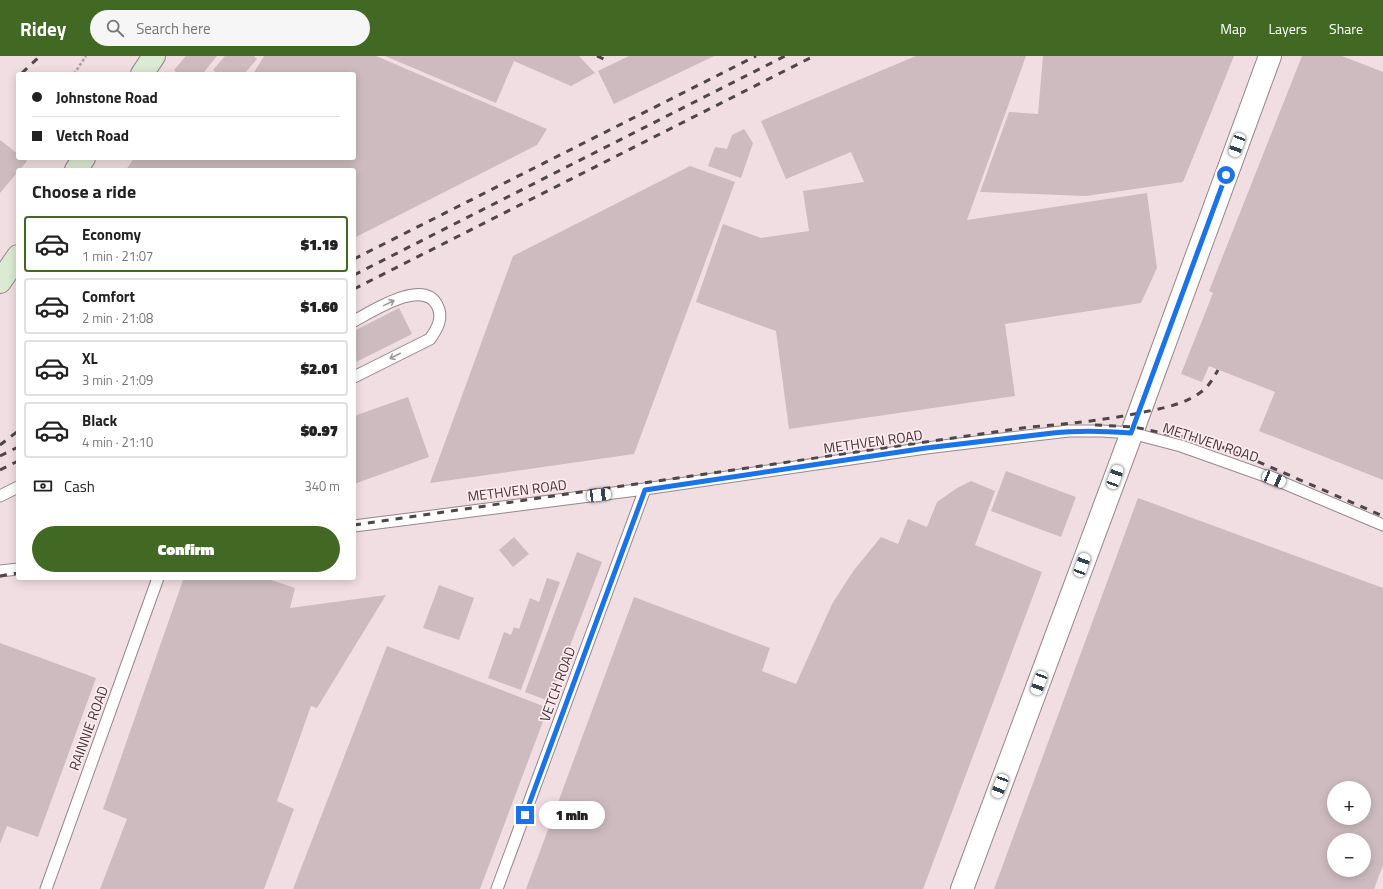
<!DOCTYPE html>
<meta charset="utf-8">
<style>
body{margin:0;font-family:"Titillium Web",sans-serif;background:#f6f6f6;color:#222;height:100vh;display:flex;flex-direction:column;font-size:15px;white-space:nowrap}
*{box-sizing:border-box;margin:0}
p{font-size:13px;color:#767676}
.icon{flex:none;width:22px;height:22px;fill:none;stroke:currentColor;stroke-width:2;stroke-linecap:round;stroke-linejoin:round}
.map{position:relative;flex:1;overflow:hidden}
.side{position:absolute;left:16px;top:112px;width:340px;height:412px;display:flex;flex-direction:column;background:#fff;border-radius:4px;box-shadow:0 2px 10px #0003}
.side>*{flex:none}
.hud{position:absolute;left:16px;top:16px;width:340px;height:88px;border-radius:4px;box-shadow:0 2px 10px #0003;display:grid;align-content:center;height:88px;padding:0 16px;background:#fff}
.buttons{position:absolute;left:1327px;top:725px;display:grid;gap:8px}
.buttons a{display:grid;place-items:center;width:44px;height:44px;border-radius:50%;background:#fff;box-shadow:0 2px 10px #0003;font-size:20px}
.end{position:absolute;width:18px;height:18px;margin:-9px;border:5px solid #1a73e8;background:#fff;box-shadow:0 0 0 2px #fff}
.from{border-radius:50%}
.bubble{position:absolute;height:28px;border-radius:14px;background:#fff;box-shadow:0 2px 10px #0003;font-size:13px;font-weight:800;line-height:28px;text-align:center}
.car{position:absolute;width:12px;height:24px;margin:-12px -6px;border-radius:5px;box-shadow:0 0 3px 1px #0007;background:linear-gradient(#fff 24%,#345 0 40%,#fff 0 76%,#345 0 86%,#fff 0)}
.hud b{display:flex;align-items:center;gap:14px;height:38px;font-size:15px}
.hud b+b{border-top:1px solid #e0e0e0}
.hud i{width:10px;height:10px;background:#222}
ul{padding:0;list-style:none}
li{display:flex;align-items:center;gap:12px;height:56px;margin:0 8px 6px;padding:0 8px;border:2px solid #e0e0e0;border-radius:4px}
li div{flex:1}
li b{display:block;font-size:15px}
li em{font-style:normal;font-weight:800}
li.on{border-color:#416924}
li>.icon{width:36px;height:36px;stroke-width:1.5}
h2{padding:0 16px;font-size:18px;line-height:48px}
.pay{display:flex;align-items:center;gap:10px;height:44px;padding:0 16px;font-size:15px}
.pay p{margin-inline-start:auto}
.button{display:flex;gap:8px;margin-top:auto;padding:8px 16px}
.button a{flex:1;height:46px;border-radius:24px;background:#416924;color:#fff;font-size:16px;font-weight:800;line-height:46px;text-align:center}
header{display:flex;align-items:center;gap:24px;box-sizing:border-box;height:56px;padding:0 20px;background:#416924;color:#fff}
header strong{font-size:19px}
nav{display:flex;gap:22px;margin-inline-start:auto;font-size:14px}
.search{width:280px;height:36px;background:#f6f6f6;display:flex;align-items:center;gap:10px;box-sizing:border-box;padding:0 14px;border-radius:22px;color:#767676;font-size:15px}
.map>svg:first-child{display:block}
.building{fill:#cdbbbf;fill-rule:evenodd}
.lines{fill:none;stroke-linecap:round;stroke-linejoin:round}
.lane-casing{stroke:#98868a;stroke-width:13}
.street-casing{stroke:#98868a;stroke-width:24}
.secondary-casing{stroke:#98868a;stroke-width:24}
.path{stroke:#afa0a4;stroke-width:2.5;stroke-dasharray:3 2;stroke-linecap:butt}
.lane{stroke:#fff;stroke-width:11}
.street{stroke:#fff;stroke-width:22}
.secondary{stroke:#dbead2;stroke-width:22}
.rail{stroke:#4f4648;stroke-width:3;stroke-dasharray:7 7;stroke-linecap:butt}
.oneway{stroke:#9e9a9b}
.route{stroke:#1a73e8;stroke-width:5}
.labels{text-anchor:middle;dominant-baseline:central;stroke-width:3.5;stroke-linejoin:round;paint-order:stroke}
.street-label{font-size:14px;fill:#3d3537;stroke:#ffebef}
</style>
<header>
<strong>Ridey</strong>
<div class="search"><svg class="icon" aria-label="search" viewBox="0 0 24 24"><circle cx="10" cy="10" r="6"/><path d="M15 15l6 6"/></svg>Search here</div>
<nav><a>Map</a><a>Layers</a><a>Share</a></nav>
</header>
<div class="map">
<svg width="1383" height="833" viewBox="0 0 1383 833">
<rect width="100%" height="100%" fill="#f1dee2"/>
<g class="building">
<polygon points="186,0 217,0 204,16 205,18 178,18 174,14"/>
<polygon points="225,0 254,0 257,3 244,18 218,18 213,14"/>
<polygon points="264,0 376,0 547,73 537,89 354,182 354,114 126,114 134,102 354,102 354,18 253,18"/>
<polygon points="385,0 579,0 595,17 571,30 514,5 496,47"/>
<polygon points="629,0 714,0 614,48 598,15"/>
<polygon points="916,0 1026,0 967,164 1147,137 1157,212 1141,247 1005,268 1015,340 789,373 776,275 696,246 723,168 761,182 809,175 803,135 864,126 851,96 786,123 761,65"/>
<polygon points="1043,0 1234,0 1183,126 1086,140 980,136 1009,56 1038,58"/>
<polygon points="1302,0 1342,0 1383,16 1383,424 1259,375 1275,336 1209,310 1202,326 1181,318 1213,237 1209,235"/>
<polygon points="744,73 753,87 741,122 708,110 715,91 727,93 732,79"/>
<polygon points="0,84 18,98 18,102 24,102 27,105 0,137"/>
<polygon points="690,110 735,126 634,398 430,427 513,200"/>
<polygon points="399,252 412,278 354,307 354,275"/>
<polygon points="408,341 429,401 354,428 354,360"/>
<polygon points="1006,415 1076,441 1061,481 991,455"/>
<polygon points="971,425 995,435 975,489 1042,516 923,833 526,833 634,541 770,592 762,615 796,628 832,548 854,514 881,481 898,488 908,463 927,471 937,446 957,432"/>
<path d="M1138,442L1383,532V809L1374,833H994ZM1334,732H1364V762H1334ZM1334,784H1364V814H1334Z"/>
<polygon points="514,481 529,498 513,511 499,494"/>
<polygon points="577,496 602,506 549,645 525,636"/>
<polygon points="195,522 265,522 295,532 290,552 386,539 317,652 311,650 277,745 294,753 264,833 100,833 127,763 103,753 183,524"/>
<polygon points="547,522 560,526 521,634 488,622 504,576 511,579 514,571 519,573 530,542 539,546"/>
<polygon points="439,529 474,542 459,584 423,572"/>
<polygon points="0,587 96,622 38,781 7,770 0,788"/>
<polygon points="387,590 548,652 480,833 293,833"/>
</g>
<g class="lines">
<g class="lane-casing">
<g id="lane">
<path d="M354,265C373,255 423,222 437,249C444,262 437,273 430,283L354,321"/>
<polyline points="0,440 18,431"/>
<polyline points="354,470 645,433 926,392 1069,375 1102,375 1131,377 1181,390 1274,423 1383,469"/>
<polyline points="0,515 18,513"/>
<polyline points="46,833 158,522"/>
<polyline points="497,833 645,433"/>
</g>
</g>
<g class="street-casing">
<polyline id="street" points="962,833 1134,371 1270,0"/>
</g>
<g class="secondary-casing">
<g id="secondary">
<polyline points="142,18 154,0"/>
<polyline points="76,114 84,102"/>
<polyline points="0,226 18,200"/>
</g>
</g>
<polyline class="path" points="74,18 86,0"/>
<use href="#lane" class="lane"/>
<use href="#street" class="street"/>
<use href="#secondary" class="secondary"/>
<g class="rail">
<polyline points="597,0 606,4"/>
<polyline points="22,17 40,0"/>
<polyline points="354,203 756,0"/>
<polyline points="354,219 785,0"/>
<polyline points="354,233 814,0"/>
<polyline points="1095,369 1134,371 1211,387 1245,400 1383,460"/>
<polyline points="0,389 18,375"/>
<polyline points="0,400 18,391"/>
<polyline points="0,414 18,405"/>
<path d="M354,469L1029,371C1068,368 1106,364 1144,356C1164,352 1185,348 1201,336C1209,330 1213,323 1218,314"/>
<polyline points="0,520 18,517"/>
</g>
</g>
<defs><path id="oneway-shaft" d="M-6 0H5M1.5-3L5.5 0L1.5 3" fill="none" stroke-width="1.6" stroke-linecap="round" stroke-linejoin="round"/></defs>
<g class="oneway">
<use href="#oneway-shaft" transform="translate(389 247) rotate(-26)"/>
<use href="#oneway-shaft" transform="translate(395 300) rotate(153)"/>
</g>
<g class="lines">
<path class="route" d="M525,759L645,434L926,392L1053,377C1080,374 1105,375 1131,377L1226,119"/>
</g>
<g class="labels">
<g class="street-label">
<text transform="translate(873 385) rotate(-8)">METHVEN ROAD</text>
<text transform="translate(1211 386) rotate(18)">METHVEN ROAD</text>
<text transform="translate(517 434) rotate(-7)">METHVEN ROAD</text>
<text transform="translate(557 628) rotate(-70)">VETCH ROAD</text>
<text transform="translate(88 672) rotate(-70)">RAINNIE ROAD</text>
</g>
</g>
</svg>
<div class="buttons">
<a>+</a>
<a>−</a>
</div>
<i class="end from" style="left:1226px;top:119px"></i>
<i class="end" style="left:525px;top:759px"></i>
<div class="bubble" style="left:539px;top:745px;width:66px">1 min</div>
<i class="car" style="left:1237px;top:89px;rotate:200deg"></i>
<i class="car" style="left:1115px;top:421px;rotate:20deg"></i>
<i class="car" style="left:1274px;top:423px;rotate:113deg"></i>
<i class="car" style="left:599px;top:439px;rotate:83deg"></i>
<i class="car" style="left:1082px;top:509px;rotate:20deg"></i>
<i class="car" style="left:1039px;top:627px;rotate:200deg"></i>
<i class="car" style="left:1000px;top:730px;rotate:201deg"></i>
<div class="hud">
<b><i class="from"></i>Johnstone Road</b>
<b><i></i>Vetch Road</b>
</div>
<section class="side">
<h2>Choose a ride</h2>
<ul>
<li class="on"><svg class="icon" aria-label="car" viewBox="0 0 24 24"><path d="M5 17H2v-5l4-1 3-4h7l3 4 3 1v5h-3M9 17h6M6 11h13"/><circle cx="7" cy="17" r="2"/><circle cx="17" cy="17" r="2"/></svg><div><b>Economy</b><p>1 min · 21:07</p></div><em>$1.19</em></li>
<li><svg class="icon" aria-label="car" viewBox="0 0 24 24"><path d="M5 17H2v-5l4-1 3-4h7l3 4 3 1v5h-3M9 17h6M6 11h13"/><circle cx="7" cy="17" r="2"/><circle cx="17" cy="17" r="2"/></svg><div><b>Comfort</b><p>2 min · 21:08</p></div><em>$1.60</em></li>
<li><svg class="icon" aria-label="car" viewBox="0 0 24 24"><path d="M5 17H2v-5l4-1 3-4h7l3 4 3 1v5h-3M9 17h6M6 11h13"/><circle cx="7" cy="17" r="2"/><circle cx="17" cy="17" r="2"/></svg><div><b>XL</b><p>3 min · 21:09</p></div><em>$2.01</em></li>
<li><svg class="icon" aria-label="car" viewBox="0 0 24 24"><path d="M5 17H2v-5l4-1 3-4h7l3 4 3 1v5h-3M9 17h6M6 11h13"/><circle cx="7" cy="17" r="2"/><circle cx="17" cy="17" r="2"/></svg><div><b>Black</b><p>4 min · 21:10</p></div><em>$0.97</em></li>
</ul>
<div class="pay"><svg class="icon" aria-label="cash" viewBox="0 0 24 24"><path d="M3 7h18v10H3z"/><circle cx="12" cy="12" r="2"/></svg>Cash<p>340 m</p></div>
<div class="button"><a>Confirm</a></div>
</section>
</div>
